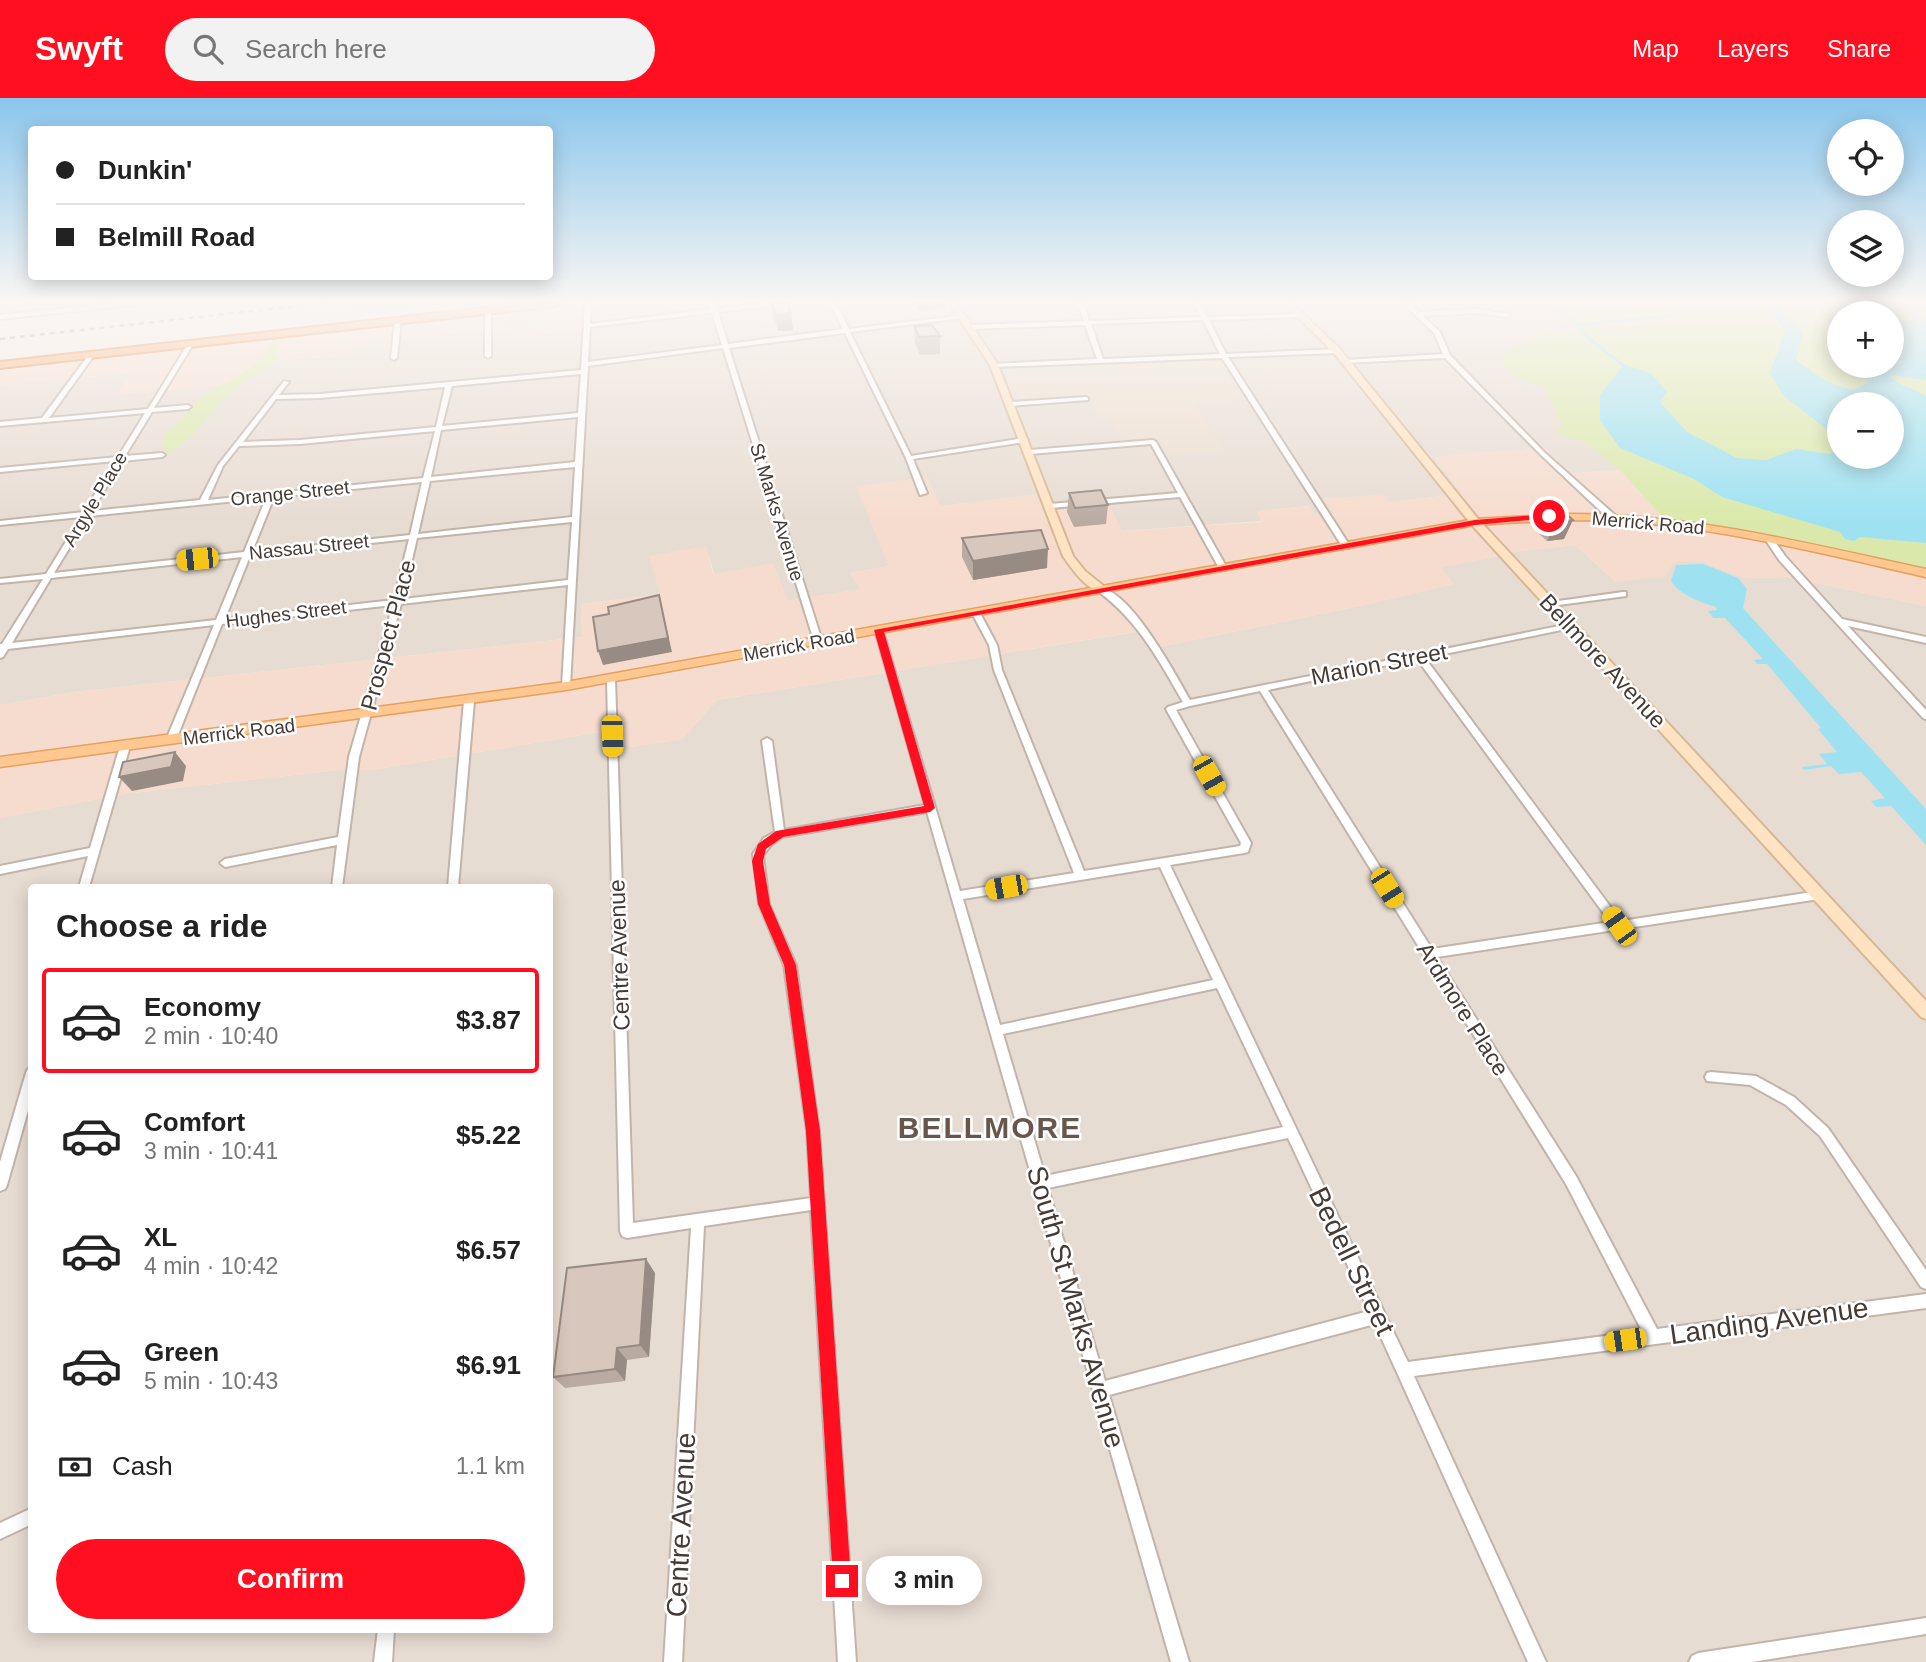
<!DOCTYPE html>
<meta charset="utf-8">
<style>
body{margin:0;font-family:Helvetica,sans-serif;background:#f2f2f2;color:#222;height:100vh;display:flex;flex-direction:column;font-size:26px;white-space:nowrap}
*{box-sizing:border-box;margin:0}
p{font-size:23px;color:#767676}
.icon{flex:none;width:38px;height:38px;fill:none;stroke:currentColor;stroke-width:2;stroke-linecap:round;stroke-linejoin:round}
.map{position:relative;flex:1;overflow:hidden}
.panel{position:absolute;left:28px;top:786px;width:525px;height:749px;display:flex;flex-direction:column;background:#fff;border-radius:7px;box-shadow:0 4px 18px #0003}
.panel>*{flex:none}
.banner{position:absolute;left:28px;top:28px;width:525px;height:154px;border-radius:7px;box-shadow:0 4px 18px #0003;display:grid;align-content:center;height:154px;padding:0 28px;background:#fff}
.buttons{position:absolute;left:1827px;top:21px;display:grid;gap:14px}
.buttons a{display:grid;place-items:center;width:77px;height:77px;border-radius:50%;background:#fff;box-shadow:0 4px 18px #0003;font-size:35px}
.end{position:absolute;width:32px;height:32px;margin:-16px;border:9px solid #ff0f1f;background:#fff;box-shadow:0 0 0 4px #fff}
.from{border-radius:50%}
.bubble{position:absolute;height:49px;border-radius:24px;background:#fff;box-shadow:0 4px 18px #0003;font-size:23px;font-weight:700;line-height:49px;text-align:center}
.car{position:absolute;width:21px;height:42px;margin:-21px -10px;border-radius:9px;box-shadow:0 0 5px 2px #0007;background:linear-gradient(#f5c518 24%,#345 0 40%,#f5c518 0 76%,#345 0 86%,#f5c518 0)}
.banner b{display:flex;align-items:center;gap:24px;height:66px;font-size:26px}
.banner b+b{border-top:2px solid #e0e0e0}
.banner i{width:18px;height:18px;background:#222}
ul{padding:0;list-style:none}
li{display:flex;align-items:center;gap:21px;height:105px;margin:0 14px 10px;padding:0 14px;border:4px solid transparent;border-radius:7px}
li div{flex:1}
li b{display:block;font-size:26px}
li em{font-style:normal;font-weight:700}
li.active{border-color:#ff0f1f}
li>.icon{width:63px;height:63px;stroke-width:1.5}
h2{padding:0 28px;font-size:32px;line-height:84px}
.pay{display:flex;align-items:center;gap:18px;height:77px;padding:0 28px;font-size:26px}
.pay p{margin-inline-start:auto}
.button{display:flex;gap:14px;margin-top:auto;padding:14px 28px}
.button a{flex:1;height:80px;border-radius:42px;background:#ff0f1f;color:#fff;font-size:28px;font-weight:700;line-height:80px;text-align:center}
header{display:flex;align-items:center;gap:42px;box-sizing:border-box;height:98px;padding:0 35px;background:#ff0f1f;color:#fff}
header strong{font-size:33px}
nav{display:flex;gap:38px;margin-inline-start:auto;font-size:24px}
.search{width:490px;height:63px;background:#f2f2f2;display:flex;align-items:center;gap:18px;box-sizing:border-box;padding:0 24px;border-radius:38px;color:#767676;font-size:26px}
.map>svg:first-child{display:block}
.residential{fill:#e7dcd2;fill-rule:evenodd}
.commercial{fill:#f6dcce}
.education{fill:#ecddcd}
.green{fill:#dae9ab;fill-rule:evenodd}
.parking{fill:#e3dfdd}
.water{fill:#9ee2f2}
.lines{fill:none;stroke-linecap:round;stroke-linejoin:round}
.stream{stroke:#9ee2f2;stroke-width:2.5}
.street-casing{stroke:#c1b4aa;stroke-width:4}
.secondary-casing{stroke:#d8b794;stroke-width:4}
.primary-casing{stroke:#e7a05e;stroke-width:3}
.highway-casing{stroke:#e2792f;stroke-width:4}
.street{fill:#fff;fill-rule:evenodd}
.secondary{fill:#ffe3c2;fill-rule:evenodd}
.primary{fill:#ffc891;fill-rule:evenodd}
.highway{fill:#ffa963;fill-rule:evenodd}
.rail{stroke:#949494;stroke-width:2.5;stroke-dasharray:5 5;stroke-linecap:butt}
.wall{fill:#baaba2}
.shaded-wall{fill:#978b84}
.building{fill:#d8c7bc;stroke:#978b84;stroke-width:2}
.route{fill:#ff0f1f}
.labels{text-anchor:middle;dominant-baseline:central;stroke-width:5;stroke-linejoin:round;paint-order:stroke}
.far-street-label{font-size:19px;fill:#453b34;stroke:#fff}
.street-label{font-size:23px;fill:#453b34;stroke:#fff}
.near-street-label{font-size:28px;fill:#453b34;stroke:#fff}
.district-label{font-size:30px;font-weight:bold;letter-spacing:2px;fill:#68564b;stroke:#fff}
</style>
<header>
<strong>Swyft</strong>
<div class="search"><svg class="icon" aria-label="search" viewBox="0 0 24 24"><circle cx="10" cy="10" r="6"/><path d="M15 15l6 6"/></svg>Search here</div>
<nav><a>Map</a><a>Layers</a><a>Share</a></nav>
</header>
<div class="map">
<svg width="1926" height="1564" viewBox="0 0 1926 1564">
<rect width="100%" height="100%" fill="#f3ebe4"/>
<g class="residential">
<polygon points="0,205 159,205 0,222"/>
<polygon points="780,205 1539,206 1560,217 1591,245 1614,365 1620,372 1571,375 1543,349 1436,360 1462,396 1388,404 1324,400 1334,415 1315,416 1309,408 1257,413 1263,423 1121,433 1110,408 1054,413 1038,396 940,408 857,388 889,468 850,475 861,491 788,503 715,477 705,448 660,496 581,506 582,539 74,594 0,607 0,287 132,275 119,297 272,262 345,258 354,246 530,228 530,238 585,232 586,228"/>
<path d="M1575,447L1616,484L1674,464H1703L1744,480L1788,479L1926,508V1564H0V720L123,696L340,672H371L600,634L631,649L682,641L717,602L1148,532L1159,549L1360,508L1453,486L1440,469L1504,457L1502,455ZM32,789H550V1531H32Z"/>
</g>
<g class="commercial">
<polygon points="574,205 780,205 586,228 585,232 529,238 529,228 355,246 345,258 272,262 237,286 118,297 131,275 0,287 0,273"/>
<polygon points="1543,349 1571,375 1620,372 1662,419 1762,436 1926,473 1926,508 1788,479 1744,480 1703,464 1674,464 1665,478 1616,484 1575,447 1503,455 1505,457 1441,469 1454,486 1360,508 1159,549 1147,532 717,602 682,641 631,649 600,634 371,672 340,672 123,696 0,720 0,607 74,594 582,539 581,506 660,496 649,458 706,448 713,476 773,465 788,503 860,491 850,475 889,468 856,388 928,379 940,408 1038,396 1054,412 1110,408 1122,433 1262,424 1256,413 1309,408 1315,416 1333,415 1323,401 1383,396 1388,404 1461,396 1435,359"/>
</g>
<polygon class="education" points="1218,261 1243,301 1195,305 1224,352 1170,356 1161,340 1121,342 1110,322 1100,322 1087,297 1017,301 1005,269"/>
<g class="green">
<path d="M1492,205H1926V473L1762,436L1662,419L1619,371L1595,352L1582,342L1571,341L1555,334L1563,329L1544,289L1517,281L1504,267V256C1527,238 1553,232 1581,236L1561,218L1539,206ZM1839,215H1892V268H1839ZM1839,306H1892V359H1839Z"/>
<path d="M287,239L285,245L279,247L275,258L282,259C258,274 236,289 217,310C197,330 189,345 164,358L168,351H162L166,333L171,332C181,321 191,309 202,299C228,279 261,273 273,240Z"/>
</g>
<polygon class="parking" points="350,205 468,205 347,218"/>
<g class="water">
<path d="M1765,205H1771L1803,235L1796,262L1827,284L1852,292L1868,285L1855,268H1892V224L1916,222L1906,212L1926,222V282L1890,277C1897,289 1914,288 1926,299V445L1860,439L1854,443L1845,441L1840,434L1722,399L1694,381L1620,350L1600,322V297L1624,266L1652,276L1667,294L1660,304L1687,334L1737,360L1766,362L1796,351L1830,356L1839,351V359H1892V306H1839V341L1784,298L1770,275L1785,233Z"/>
<path d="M1703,466L1738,480L1747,491L1743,510L1926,711V747L1891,708L1876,709L1871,703L1885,700L1861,674L1839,676L1831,668L1803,672L1802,669L1827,666L1819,656L1837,654L1818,631L1821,630L1767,566H1757L1754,562L1763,561L1725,520H1713L1708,513L1717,512L1716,509C1700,504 1680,497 1671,483L1676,467Z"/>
</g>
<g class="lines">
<g class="stream">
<polyline points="1540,205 1573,221 1579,227"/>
<polyline points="1906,205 1916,218"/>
<polyline points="1625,269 1585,237 1579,227 1659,219 1671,217 1670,211"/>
</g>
<g class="street-casing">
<g id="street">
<polygon points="118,205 136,205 133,207 0,221 0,217"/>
<path d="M585,205H591L590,226L711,211L709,205H715L717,211L766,205H782L779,207L718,214L728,246L843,231L830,205H836L849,231L965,217L966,218L963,220L850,234L911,358L1025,340L1028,342L1025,344L913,361L927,395L920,397L906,360L845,235L729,250L822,543L818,546L814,543L723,250L588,268L570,588L566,591L562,588L568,487L401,506L359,659L342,789H332L337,747L225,769L220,765L225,761L338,739L349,659L393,507L222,526L176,642L171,645L166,642L214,527L8,551L3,559L0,560V546H2L43,481L0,485V481L46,476L81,419L0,427V423L84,414L115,363L0,374V370L118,359L145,315L0,328V324L42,320L90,255L95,256L49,320L148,311L189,244L194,245L154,310L188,307L191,309L188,311L152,314L125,358L162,355L165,357L162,359L122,363L92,413L200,402L218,367L284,283L289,284L279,297L320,296L581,272ZM712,215L722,247L588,264L590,229ZM581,276L578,315L442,328L452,288ZM445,289L436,329L300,342L243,344L276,301L320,300ZM578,319L575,364L431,379L441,332ZM435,333L423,380L208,402L223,368L239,348L300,346ZM575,369L572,419L418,436L430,383ZM422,384L410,437L252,454L274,399ZM266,400L244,454L54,475L89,418ZM572,424L568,482L403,501L417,440ZM409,441L394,502L225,521L250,458ZM242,459L216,522L12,545L51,480Z"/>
<path d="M1077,205H1083L1089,223L1201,219L1194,205H1200L1207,219L1302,216L1303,217L1300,219L1209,222L1226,256L1337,251L1340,253L1337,255L1228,259L1350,448L1349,450H1346L1342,448L1222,260L994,269L992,268V266L1097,261L1085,227L970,231L967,229L970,227L1084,223ZM1203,222L1220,256L1103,261L1091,226Z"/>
<polygon points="1403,205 1409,205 1419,214 1477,211 1509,216 1510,217 1507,219 1477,215 1423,218 1440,234 1450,257 1545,355 1616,418 1616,422 1610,422 1541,357 1445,260 1344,265 1344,263 1346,262 1443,256 1434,235"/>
<polygon points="488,210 491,212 491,258 488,260 485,258 485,212"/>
<polygon points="398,220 401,222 397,260 394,262 391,260 395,222"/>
<polygon points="1086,299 1088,300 1088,302 1011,308 1008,306 1011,304"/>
<polygon points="1153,342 1156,344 1227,470 1226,472 1220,472 1219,470 1180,399 1050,410 1046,408 1050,406 1178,395 1151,346 1030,356 1027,354 1030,352"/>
<polygon points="1766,439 1772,439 1785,458 1842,521 1926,539 1926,545 1848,528 1926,612 1926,621 1923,620 1779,462 1765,441"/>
<path d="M1099,490C1129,490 1176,577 1190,602L1574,525L1575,527L1571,530L1425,560L1621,823L1819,793L1823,794L1824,797L1823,800L1819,801L1437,859L1576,1078L1657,1231L1926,1196V1210L1414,1278L1546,1564H1528L1375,1226L1109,1297L1189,1564H1171L927,714L782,739L772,746L763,757L769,806L796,867L819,1033L856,1564H838L811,1112L704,1128L682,1564H664L691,1130L627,1140L622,1138L620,1133L607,581L611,578L615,581L633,1125L811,1100L807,1033L784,867L759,806L753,756L764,740L775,734L762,643L767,640L772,643L784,732L925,707L875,532L879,529L882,530L960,793L1074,775L994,572L989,547L972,515L976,513L980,515L997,547L1002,572L1084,773L1240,748L1241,745L1166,611L1168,609L1183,604C1159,562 1138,523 1099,494ZM1417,561L1610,824L1432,851L1268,592ZM1260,593L1566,1086L1642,1233L1408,1264L1170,767L1244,755L1248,754L1251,745L1176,612L1190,608ZM1160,769L1213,882L1000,927L963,801ZM1217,890L1283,1029L1045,1078L1003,936ZM1288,1040L1369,1213L1105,1283L1048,1090Z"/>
<polygon points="1623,494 1626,494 1626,498 1551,508 1547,506 1551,504"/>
<polygon points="469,600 474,603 458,789 448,789 464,603"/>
<polygon points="125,645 130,648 89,789 79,789 88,758 0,776 0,768 90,750 120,648"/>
<polygon points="32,970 32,998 7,1087 5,1091 0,1093 0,1064 26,975 28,971"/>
<polygon points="1711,974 1756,978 1794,999 1828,1030 1926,1172 1926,1191 1921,1189 1820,1038 1786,1007 1750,987 1707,983 1705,979 1707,975"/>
<polygon points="32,1410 32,1426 0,1441 0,1425"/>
<polygon points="1926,1520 1926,1536 1752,1564 1689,1564 1692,1558 1698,1555"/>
<polygon points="378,1531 394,1531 392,1564 374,1564"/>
</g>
</g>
<g class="secondary-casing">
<g id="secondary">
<path d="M949,205H957L998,267L1073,458L1085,473L1106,490V494C1089,496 1072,471 1063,458L990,267Z"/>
<polygon points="1284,205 1292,205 1340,251 1479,422 1926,903 1926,921 1921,919 1471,426 1334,255"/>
</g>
</g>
<g class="primary-casing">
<path id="primary" d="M1572,416C1693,416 1809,446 1926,471V479C1828,457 1731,432 1631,424C1579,420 1527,424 1475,427L566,592L0,669V659L566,584L1475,421Z"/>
</g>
<g class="highway-casing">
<polygon id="highway" points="529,205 561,205 556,208 0,270 0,264"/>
</g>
<use href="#street" class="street"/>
<use href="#secondary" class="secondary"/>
<use href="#primary" class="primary"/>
<use href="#highway" class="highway"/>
<polyline class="rail" points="0,241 326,205"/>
</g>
<g class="wall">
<polygon points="771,205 788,205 791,215 793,232 778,233 773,219"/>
<polygon points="908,205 945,205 945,210 918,213 914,207 910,207"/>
<polygon points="914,228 940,238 940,256 920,257 915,245"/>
<polygon points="1069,395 1108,407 1106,426 1074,429 1067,414"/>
<polygon points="1563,413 1564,441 1547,443 1537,434 1546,415"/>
<polygon points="962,440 1047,470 973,482 962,459"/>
<polygon points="655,1175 649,1259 627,1262 625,1283 565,1290 553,1279"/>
</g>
<g class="shaded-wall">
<polygon points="918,205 945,205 945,210 918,213"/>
<polygon points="791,215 793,232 778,233 776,216"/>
<polygon points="1573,422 1564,441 1547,443 1556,424"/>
<polygon points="1048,451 1047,470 973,482 973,463"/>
<polygon points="659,497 672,554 603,567 598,553"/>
<polygon points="175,654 186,668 183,683 132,693 119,679"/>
<polygon points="646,1161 655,1175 649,1259 640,1247"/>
<polygon points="617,1250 627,1262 625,1283 615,1271"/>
</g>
<g class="building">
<polygon points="771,205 788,205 791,215 776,216"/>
<polygon points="932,227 940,238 919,239 914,228"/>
<polygon points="1101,392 1108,407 1075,410 1069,395"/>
<polygon points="1563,413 1573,422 1556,424 1546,415"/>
<polygon points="1041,432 1048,451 973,463 962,440"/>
<polygon points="659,497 668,540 598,553 593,519 609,516 608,509"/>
<polygon points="175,654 171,669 119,679 123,664"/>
<polygon points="646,1161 640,1247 617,1250 615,1271 553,1279 567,1170"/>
</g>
<linearGradient id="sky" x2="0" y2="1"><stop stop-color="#8ac6ec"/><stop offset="0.48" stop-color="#faf6f3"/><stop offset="1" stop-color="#faf6f3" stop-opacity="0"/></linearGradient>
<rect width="1926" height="424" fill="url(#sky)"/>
<polygon class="route" points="1549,416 1552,420 1475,427 884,534 935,710 930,714 783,739 766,751 763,763 770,806 796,867 820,1033 851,1483 848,1489 842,1492 836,1489 833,1483 806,1033 784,867 758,806 752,763 758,746 776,733 924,708 874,532 1475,422"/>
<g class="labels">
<g class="far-street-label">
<text transform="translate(290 395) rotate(-6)">Orange Street</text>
<text transform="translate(95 401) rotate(-59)">Argyle Place</text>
<text transform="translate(777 414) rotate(73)">St Marks Avenue</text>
<text transform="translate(1648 425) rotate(5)">Merrick Road</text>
<text transform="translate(309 449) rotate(-6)">Nassau Street</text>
<text transform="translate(286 516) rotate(-7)">Hughes Street</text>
<text transform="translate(799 547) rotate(-10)">Merrick Road</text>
<text transform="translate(239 634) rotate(-7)">Merrick Road</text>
</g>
<g class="street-label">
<text transform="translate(388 537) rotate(-75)">Prospect Place</text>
<text transform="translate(1603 563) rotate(47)">Bellmore Avenue</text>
<text transform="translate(1379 566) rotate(-11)">Marion Street</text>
<text transform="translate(619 857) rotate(-92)">Centre Avenue</text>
<text transform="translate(1463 911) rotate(58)">Ardmore Place</text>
</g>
<g class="near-street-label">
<text transform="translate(1352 1163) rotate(64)">Bedell Street</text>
<text transform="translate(1076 1209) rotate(74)">South St Marks Avenue</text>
<text transform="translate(1769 1223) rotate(-8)">Landing Avenue</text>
<text transform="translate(681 1427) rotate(-87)">Centre Avenue</text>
</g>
<g class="district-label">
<text x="990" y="1029">BELLMORE</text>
</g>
</g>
</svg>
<div class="buttons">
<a><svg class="icon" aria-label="locate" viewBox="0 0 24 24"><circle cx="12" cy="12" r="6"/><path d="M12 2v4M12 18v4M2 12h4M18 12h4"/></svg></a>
<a><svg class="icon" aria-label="layers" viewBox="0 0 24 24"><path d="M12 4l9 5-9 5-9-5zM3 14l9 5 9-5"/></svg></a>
<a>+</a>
<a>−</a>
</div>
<i class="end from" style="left:1549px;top:418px"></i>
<i class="end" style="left:842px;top:1483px"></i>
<div class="bubble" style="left:866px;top:1458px;width:116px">3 min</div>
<i class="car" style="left:197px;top:461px;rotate:264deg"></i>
<i class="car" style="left:612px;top:638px;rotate:178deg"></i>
<i class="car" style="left:1209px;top:678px;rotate:151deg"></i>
<i class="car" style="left:1006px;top:789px;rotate:260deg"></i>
<i class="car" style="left:1387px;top:790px;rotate:148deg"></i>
<i class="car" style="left:1619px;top:828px;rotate:324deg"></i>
<i class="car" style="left:1625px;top:1242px;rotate:262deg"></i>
<div class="banner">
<b><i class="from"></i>Dunkin'</b>
<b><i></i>Belmill Road</b>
</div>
<section class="panel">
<h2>Choose a ride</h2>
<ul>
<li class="active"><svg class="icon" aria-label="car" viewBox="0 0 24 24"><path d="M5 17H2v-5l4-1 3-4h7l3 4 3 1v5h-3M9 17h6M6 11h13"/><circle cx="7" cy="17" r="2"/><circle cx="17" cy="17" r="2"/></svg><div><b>Economy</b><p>2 min · 10:40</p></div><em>$3.87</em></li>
<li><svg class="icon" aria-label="car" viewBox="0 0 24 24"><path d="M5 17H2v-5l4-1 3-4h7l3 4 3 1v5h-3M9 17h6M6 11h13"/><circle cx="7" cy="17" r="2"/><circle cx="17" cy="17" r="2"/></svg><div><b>Comfort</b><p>3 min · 10:41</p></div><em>$5.22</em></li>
<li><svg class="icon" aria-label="car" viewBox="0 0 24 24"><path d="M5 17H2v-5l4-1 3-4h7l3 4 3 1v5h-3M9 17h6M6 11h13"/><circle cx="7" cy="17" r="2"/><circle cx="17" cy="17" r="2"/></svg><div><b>XL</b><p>4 min · 10:42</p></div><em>$6.57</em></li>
<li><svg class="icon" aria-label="car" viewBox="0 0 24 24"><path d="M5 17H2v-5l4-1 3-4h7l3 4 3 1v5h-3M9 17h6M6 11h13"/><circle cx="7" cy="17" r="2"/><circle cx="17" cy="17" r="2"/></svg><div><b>Green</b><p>5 min · 10:43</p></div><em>$6.91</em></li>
</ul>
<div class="pay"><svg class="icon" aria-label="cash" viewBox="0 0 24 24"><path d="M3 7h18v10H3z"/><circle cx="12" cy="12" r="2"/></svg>Cash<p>1.1 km</p></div>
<div class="button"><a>Confirm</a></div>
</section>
</div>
